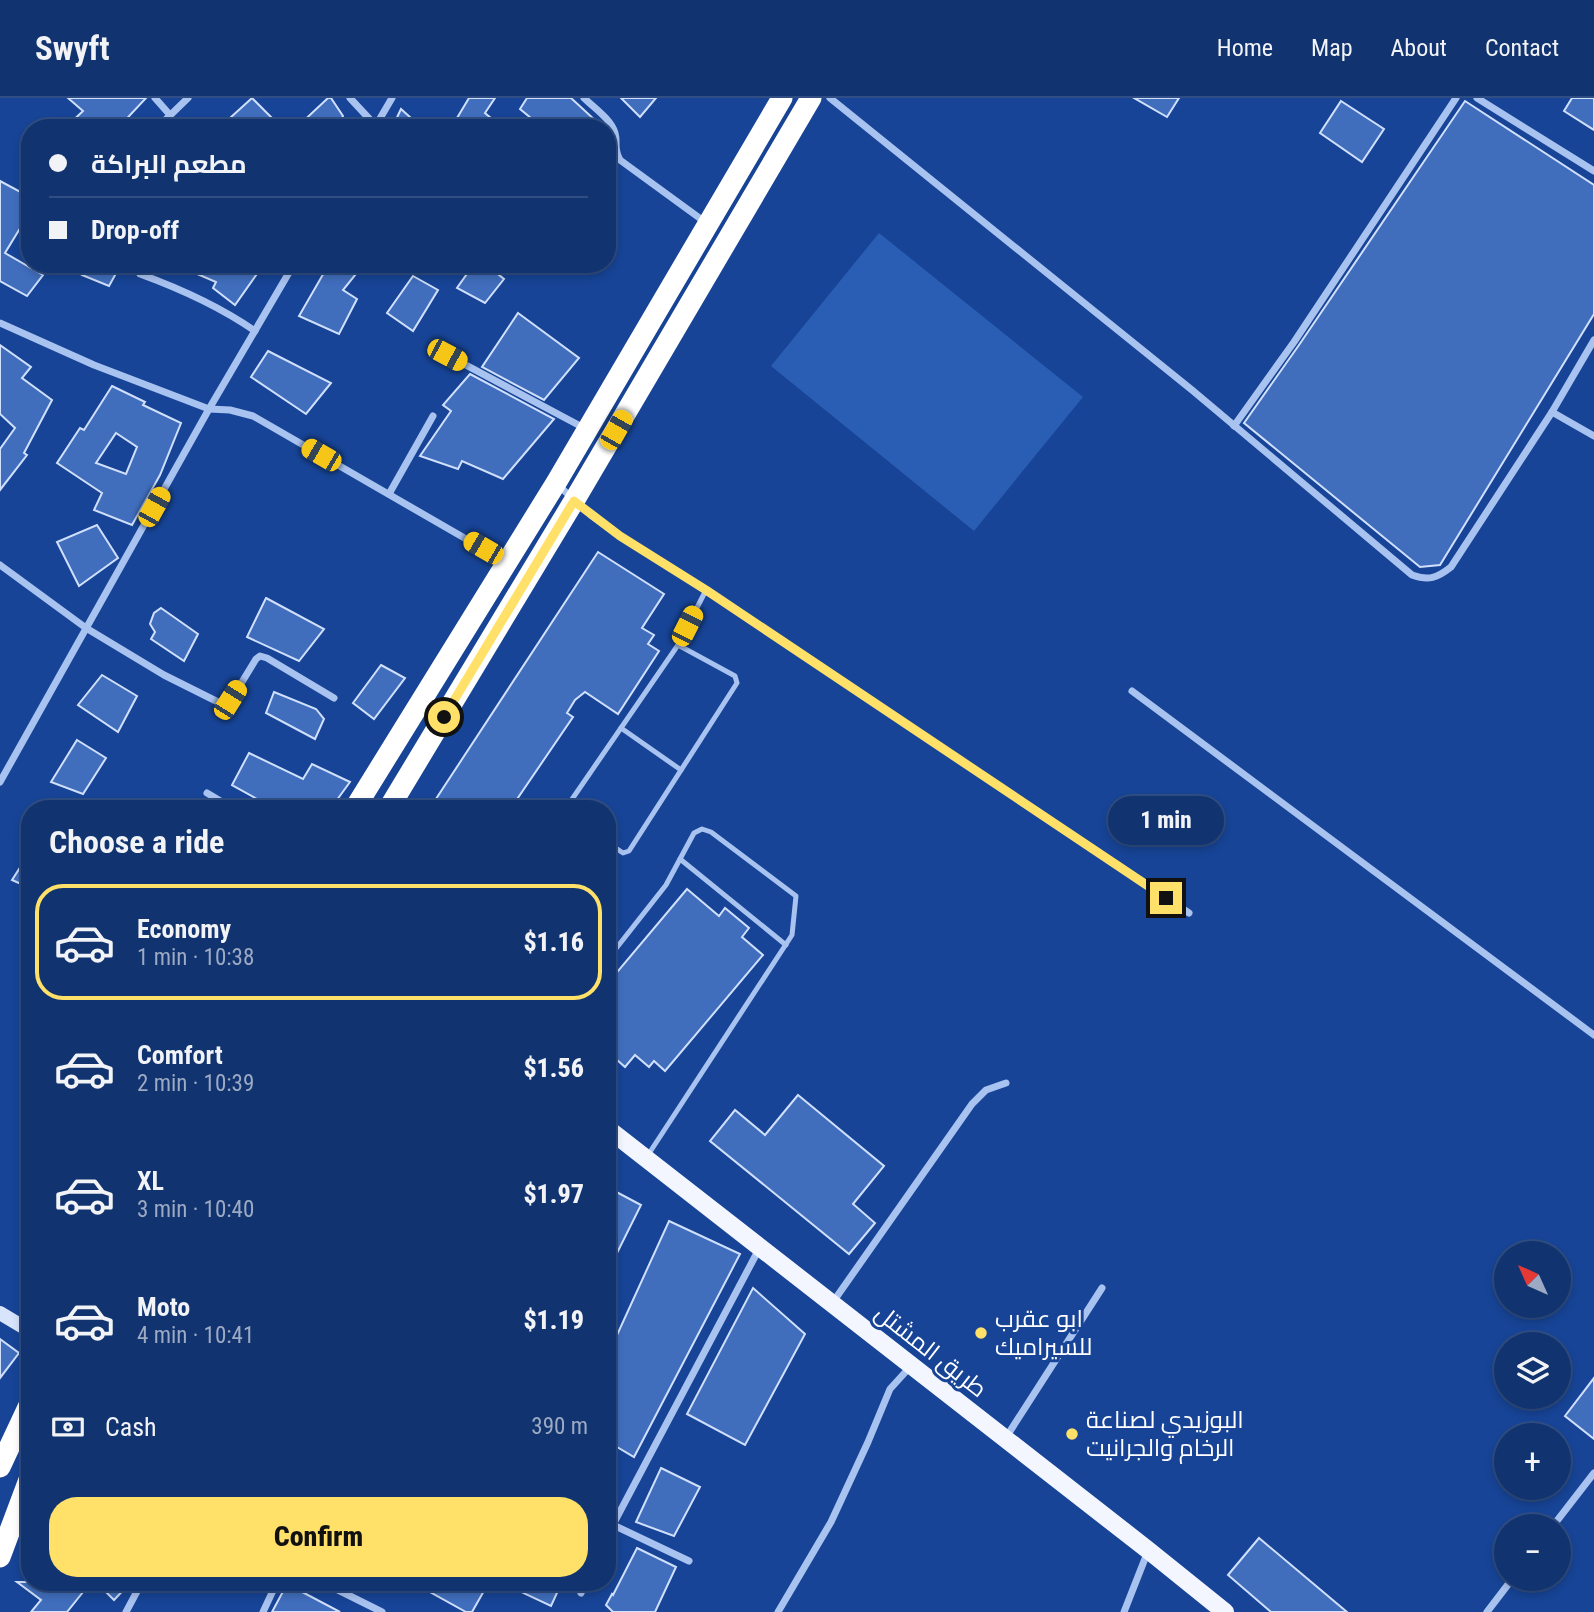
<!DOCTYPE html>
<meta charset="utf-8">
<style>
body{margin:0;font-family:"Roboto Condensed",Cairo,sans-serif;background:#1e3f78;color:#f1f3f6;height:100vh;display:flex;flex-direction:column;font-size:26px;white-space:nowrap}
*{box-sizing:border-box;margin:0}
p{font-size:23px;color:#9caac3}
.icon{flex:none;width:38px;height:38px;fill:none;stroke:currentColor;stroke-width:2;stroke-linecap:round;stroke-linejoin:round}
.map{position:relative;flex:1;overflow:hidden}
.sheet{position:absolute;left:21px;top:702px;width:595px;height:791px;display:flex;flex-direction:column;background:#113370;border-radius:28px;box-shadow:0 4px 10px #0003,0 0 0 2px #304e83}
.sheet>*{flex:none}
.banner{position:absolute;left:21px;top:21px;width:595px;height:154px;border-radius:28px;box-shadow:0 4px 10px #0003,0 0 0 2px #304e83;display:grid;align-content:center;height:154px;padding:0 28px;background:#113370}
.needle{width:46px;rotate:315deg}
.fabs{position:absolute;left:1494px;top:1143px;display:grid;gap:14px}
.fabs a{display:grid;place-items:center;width:77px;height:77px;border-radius:50%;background:#113370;box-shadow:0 4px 10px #0003,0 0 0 2px #304e83;font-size:35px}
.end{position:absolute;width:32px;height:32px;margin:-16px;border:9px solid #ffe069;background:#111;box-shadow:0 0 0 4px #111}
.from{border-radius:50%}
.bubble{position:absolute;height:49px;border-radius:24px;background:#113370;box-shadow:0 4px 10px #0003,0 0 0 2px #304e83;font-size:23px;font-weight:800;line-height:49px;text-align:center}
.car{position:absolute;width:21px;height:42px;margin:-21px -10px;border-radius:9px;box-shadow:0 0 5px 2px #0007;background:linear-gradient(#f5c518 24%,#345 0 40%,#f5c518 0 76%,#345 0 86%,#f5c518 0)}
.banner b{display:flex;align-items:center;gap:24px;height:66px;font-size:26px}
.banner b+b{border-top:2px solid #304e83}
.banner i{width:18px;height:18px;background:#f1f3f6}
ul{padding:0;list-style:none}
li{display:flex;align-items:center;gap:21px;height:116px;margin:0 14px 10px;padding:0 14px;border:4px solid transparent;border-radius:28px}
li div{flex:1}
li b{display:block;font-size:26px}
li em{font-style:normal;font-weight:800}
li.current{border-color:#ffe069}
li>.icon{width:63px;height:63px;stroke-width:1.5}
h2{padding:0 28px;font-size:32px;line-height:84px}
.pay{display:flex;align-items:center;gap:18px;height:77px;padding:0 28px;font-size:26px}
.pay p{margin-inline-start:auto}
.primary-button{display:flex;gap:14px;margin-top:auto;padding:14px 28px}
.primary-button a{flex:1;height:80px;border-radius:28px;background:#ffe069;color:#111;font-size:28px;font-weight:800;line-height:80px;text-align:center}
header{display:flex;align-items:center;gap:42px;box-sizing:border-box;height:98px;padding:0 35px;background:#113370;border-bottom:2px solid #304e83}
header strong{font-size:33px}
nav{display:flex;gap:38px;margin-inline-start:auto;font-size:24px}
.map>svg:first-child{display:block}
.green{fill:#2a5db4}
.building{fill:#406ebd;stroke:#d0e0fc;stroke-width:2;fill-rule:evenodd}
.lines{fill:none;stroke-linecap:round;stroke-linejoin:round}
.lane{stroke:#a9c3f1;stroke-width:5}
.street{stroke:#a9c3f1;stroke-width:7}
.secondary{stroke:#d7e4fc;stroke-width:14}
.primary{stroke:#f3f6ff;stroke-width:18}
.highway{stroke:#fff;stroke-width:21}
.route{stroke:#ffe069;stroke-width:9}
.poi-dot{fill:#ffe069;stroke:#174496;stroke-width:2.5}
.labels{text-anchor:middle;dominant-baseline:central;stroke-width:6;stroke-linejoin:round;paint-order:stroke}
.poi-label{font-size:24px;fill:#fff;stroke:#174496;text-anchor:start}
.street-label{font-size:24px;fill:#fff;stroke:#174496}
</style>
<header>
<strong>Swyft</strong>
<nav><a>Home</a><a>Map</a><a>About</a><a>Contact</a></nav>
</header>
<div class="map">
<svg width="1594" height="1514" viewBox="0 0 1594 1514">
<rect width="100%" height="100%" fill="#174496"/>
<polygon class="green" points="879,135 1083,299 974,433 771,268"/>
<g class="building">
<polygon points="68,0 146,0 118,30 65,30 83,13"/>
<polygon points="252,0 282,30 219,30"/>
<polygon points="328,0 331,0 343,18 336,30 296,30"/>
<polygon points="469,0 495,0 485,15 492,21 486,30 451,30"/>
<polygon points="527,0 571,0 596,23 590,30 543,30 520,11"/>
<polygon points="621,0 656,0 640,19"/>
<polygon points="1134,0 1179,0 1167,19"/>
<polygon points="1572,0 1594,0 1594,32 1564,13"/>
<polygon points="1341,3 1384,31 1362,64 1320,35"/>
<polygon points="1465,3 1594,87 1594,216 1440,467 1420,469 1244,325 1299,247"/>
<polygon points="401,11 422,30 392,30"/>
<polygon points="0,83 30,99 30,114 5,155 43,177 27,198 0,183"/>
<polygon points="89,166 111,166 119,170 109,188 82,177"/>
<polygon points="174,166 246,166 259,173 235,207 213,190 216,184"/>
<polygon points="329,166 364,166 343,192 357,201 339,236 299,218"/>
<polygon points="474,166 485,166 504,181 485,205 457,190"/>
<polygon points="413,178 438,192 413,233 387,215"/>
<polygon points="518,215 579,260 544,302 482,269"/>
<polygon points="0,247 31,269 22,280 52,302 24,355 27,357 0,392 0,351 15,330 0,316"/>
<polygon points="268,253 331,285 306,316 251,279"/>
<polygon points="470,276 554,321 503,381 462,363 458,371 420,358 451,313 443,307"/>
<path d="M112,288L145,304L143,307L181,325L160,377L132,427L94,412L102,395L57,365L80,330L84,332ZM116,335L137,349L126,376L96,365Z"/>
<polygon points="97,427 118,460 79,488 57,444"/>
<polygon points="598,454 664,496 642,530 654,537 648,546 659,553 618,616 585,594 575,602 567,615 573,619 511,710 430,710"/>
<polygon points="266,500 324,531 299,563 247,539"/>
<polygon points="161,510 198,536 184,563 151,541 155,534 150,526 154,515"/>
<polygon points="381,567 405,580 374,621 353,605"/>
<polygon points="102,577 137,598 118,634 78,607"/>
<polygon points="274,594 316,611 324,621 315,641 266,615"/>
<polygon points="77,642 106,660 83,696 51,684"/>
<polygon points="249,655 303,681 312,666 350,684 331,710 273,710 232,687"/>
<polygon points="30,754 30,790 12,782"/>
<polygon points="687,791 719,818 725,810 749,830 742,839 763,857 665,973 654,963 649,969 635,957 625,969 607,953 607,886"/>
<polygon points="798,997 884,1068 853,1106 875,1125 849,1156 710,1043 735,1012 765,1037"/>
<polygon points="607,1089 641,1107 607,1175"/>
<polygon points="669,1123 740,1156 634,1359 607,1343 607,1259"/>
<polygon points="753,1190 805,1236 745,1347 687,1316"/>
<polygon points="0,1241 19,1255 0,1280"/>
<polygon points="1594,1280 1594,1341 1565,1318"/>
<polygon points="661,1370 700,1389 674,1438 636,1424"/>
<polygon points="1259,1440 1347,1514 1271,1514 1228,1477"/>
<polygon points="637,1450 676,1469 655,1514 613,1514 606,1507 612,1496 613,1497"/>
<polygon points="17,1484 91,1484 67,1514 31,1514 41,1502"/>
<polygon points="96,1484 131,1484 114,1502"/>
<polygon points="412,1484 489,1484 472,1514 466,1514"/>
<polygon points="500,1484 562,1484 551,1508"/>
<polygon points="287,1486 340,1514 272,1514"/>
</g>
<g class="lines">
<g class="lane">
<polyline points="621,630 681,672"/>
<polyline points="566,710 678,547 706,492"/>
<polyline points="607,744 623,755 629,753 737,585 735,578 678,547"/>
<polyline points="680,761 786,847"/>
<polyline points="607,862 666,787 694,735 702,731 711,734 796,798 792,837 648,1057"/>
</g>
<g class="street">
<polyline points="155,0 170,17"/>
<polyline points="350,0 376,28"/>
<path d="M584,0C593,9 611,21 615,35C618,46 613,49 620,62L705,124"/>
<path d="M830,0L1192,292L1412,477C1429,483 1437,480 1451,469L1552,314L1594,242"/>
<polyline points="1477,0 1594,73"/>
<polyline points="375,29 392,0"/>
<polyline points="157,30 188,0"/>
<path d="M140,176C181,191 219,208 255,233"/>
<polyline points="0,225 94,267 209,311 230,312 253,318 506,464"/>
<polyline points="432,249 586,331"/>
<polyline points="1552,314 1594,338"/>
<polyline points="1234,328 1294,244 1456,0"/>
<polyline points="559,388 592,418 620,438 706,492 1189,815"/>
<polyline points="389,396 433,318"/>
<polyline points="0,467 86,530 164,577 220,605 225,606 231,602 256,561 260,558 267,560 334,600"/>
<polyline points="1132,593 1594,937"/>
<polyline points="0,684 209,311 294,166"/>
<polyline points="207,695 232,710"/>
<polyline points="833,1204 972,1006 986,992 1006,985"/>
<polyline points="1005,1341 1102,1190"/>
<polyline points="607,1424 689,1463"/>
<polyline points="1553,1428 1594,1375"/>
<polyline points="607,1438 759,1151"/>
<polyline points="322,1484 382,1514"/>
<polyline points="581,1495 586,1484"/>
<polyline points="126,1514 142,1484"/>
<polyline points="263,1514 277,1484"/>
<polyline points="778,1514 831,1424 868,1344 890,1291 910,1269"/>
<polyline points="1124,1514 1148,1453"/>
<polyline points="1487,1514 1513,1480"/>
</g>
<polyline class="secondary" points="0,1215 30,1233"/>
<polyline class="primary" points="607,1030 1148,1452 1225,1514"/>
<g class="highway">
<polyline points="355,710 556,385 782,0"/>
<polyline points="389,710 574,403 811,0"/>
<polyline points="0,1369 30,1305"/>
<polyline points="0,1459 30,1379"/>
</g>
</g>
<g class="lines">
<polyline class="route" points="444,619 574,403 620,438 706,492 1166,800"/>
</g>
<g class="poi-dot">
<circle cx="981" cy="1235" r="7"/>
<circle cx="1072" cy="1336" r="7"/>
</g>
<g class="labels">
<g class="poi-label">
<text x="995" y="1221">ابو عقرب<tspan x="995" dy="28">للسيراميك</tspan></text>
<text x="1086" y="1322">البوزيدي لصناعة<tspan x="1086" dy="28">الرخام والجرانيت</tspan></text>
</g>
<g class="street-label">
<text transform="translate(931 1253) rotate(38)">طريق المشتل</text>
</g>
</g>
</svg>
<div class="fabs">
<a><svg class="needle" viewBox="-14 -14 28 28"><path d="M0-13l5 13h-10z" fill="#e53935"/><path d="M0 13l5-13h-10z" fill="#9caac3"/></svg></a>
<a><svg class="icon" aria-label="layers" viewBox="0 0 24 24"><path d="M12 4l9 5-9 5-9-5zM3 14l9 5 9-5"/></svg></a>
<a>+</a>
<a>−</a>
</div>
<i class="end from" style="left:444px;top:619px"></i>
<i class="end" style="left:1166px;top:800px"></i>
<div class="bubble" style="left:1108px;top:698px;width:116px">1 min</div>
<i class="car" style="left:447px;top:257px;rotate:118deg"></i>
<i class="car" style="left:616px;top:332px;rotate:30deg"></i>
<i class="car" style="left:321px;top:357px;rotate:300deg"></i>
<i class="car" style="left:154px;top:409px;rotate:29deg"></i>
<i class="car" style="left:483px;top:450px;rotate:300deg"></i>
<i class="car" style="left:687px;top:528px;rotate:27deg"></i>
<i class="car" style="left:230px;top:602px;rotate:32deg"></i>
<div class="banner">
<b><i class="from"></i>مطعم البراكة</b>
<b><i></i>Drop-off</b>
</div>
<section class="sheet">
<h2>Choose a ride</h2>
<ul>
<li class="current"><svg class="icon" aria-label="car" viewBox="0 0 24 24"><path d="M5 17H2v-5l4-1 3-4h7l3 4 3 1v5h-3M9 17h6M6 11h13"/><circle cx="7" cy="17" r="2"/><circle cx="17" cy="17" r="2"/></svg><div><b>Economy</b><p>1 min · 10:38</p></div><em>$1.16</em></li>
<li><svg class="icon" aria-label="car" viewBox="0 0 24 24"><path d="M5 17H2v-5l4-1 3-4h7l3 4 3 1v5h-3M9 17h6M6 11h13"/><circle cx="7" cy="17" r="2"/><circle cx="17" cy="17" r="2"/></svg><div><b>Comfort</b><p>2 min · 10:39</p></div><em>$1.56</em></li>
<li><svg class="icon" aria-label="car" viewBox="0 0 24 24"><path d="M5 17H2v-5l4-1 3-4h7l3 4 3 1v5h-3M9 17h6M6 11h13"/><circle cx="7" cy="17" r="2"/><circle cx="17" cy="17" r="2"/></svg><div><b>XL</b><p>3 min · 10:40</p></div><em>$1.97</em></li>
<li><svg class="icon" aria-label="car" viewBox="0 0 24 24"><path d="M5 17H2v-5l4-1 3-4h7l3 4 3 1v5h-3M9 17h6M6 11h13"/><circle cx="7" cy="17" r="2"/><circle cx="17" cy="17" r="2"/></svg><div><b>Moto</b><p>4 min · 10:41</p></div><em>$1.19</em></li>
</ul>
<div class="pay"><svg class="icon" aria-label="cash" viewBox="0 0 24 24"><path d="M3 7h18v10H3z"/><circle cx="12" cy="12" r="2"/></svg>Cash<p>390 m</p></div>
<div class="primary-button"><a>Confirm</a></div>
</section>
</div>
